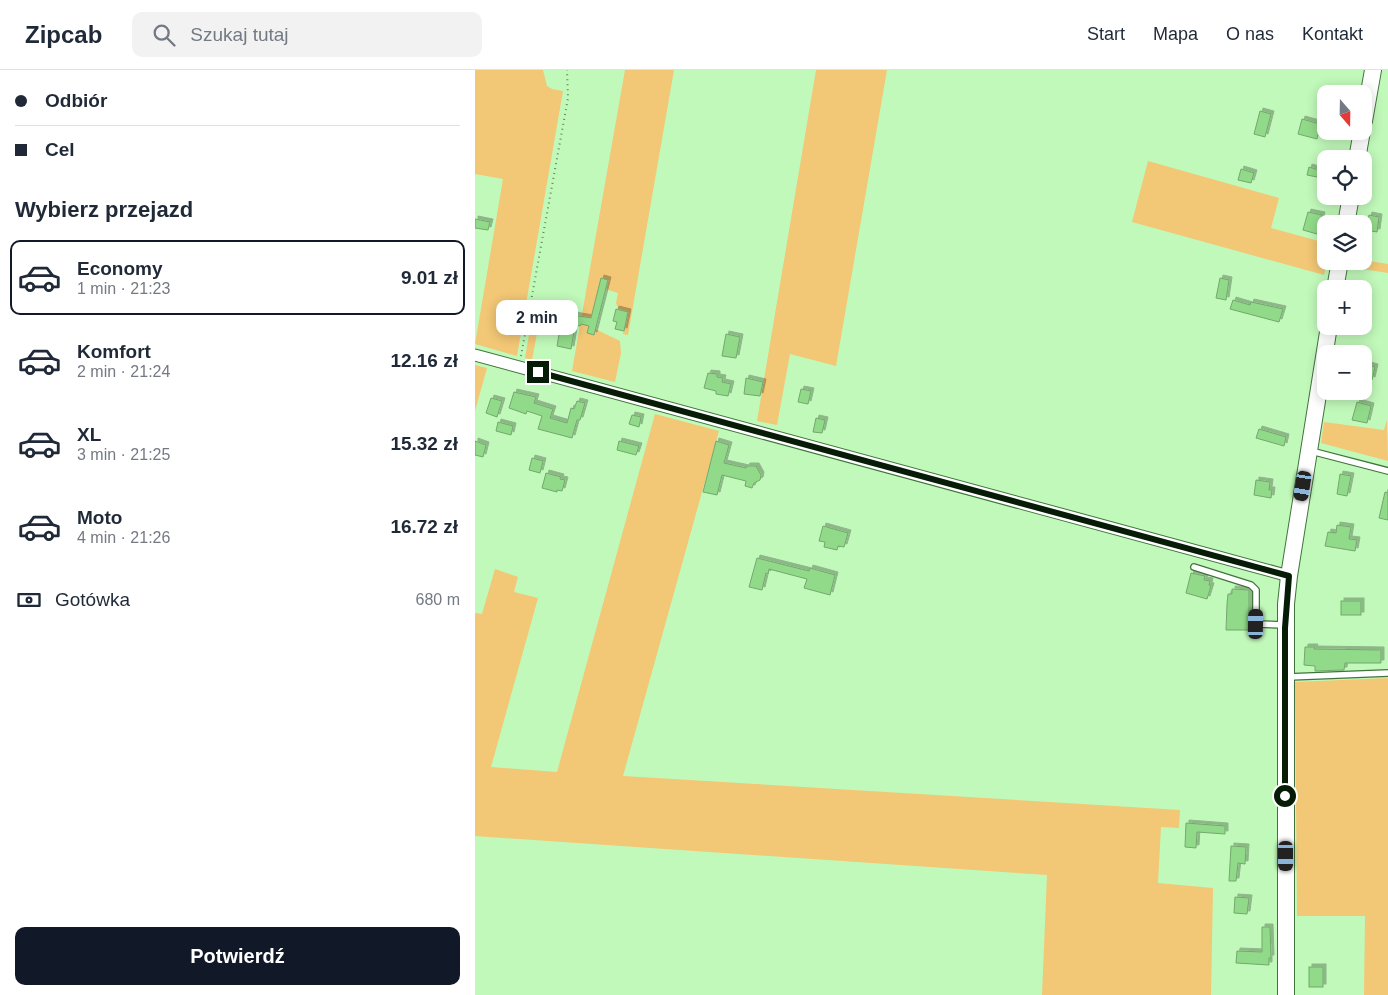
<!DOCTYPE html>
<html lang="pl">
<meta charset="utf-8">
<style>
body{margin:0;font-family:Arial,sans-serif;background:#f2f2f3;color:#1f2937;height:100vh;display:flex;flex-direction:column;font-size:19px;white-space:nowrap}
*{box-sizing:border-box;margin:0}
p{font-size:16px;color:#747a83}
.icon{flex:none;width:28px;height:28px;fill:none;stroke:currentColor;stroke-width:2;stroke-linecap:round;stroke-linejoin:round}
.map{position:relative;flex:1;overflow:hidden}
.sheet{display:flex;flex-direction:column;background:#fff;width:475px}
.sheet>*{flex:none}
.top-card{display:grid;align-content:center;height:110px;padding:0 15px;background:#fff}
.needle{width:32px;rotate:160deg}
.tools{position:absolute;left:842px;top:15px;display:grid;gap:10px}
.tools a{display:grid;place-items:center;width:55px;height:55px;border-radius:10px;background:#fff;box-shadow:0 2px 12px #0003;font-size:25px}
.end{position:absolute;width:22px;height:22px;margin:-11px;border:6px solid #071c06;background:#fff;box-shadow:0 0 0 2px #fff}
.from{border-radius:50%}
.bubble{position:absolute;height:35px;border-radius:10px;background:#fff;box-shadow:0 2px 12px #0003;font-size:16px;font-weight:700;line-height:35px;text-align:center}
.car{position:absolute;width:15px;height:30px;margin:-15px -8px;border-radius:6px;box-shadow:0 0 4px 1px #0007;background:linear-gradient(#222 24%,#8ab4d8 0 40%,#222 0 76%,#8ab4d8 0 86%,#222 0)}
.top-card b{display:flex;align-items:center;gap:18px;height:48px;font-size:19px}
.top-card b+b{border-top:1px solid #e0e1e3}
.top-card i{width:12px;height:12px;background:#1f2937}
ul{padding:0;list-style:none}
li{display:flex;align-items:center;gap:15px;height:75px;margin:0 10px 8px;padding:0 5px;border:2px solid transparent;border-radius:10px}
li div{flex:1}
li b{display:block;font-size:19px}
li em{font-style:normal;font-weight:700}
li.selected{border-color:#111827}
li>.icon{width:45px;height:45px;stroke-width:1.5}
h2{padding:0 15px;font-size:22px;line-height:60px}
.pay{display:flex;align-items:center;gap:12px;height:55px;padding:0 15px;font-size:19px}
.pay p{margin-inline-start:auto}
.cta{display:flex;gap:10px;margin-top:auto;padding:10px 15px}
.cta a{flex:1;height:58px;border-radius:10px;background:#111827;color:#fff;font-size:20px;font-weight:700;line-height:58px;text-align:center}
header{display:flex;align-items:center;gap:30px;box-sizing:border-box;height:70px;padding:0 25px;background:#fff;border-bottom:1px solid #e0e1e3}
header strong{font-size:24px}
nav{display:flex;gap:28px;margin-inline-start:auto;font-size:18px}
.search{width:350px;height:45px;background:#f2f2f3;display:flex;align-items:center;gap:12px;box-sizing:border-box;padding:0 18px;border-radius:10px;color:#747a83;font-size:19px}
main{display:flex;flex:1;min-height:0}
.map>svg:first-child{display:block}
.green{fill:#f2c775}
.building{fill:#91da89;stroke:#73a86d;filter:url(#shadow)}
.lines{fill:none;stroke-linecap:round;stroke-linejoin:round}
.lane-casing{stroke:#41743c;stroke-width:8}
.street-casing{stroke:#41743c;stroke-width:13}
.secondary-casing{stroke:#41743c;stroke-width:18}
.path{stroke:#60865c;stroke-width:2;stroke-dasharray:1 4;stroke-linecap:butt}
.lane{stroke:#fff;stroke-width:5.5}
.street{stroke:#fff;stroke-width:11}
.secondary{stroke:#fff;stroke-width:16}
.route{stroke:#071c06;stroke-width:6}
</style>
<header>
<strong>Zipcab</strong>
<div class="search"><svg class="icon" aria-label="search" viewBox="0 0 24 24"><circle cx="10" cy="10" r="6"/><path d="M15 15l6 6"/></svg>Szukaj tutaj</div>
<nav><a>Start</a><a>Mapa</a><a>O nas</a><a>Kontakt</a></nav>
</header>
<main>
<section class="sheet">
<div class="top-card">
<b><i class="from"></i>Odbiór</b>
<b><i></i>Cel</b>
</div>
<h2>Wybierz przejazd</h2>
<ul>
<li class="selected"><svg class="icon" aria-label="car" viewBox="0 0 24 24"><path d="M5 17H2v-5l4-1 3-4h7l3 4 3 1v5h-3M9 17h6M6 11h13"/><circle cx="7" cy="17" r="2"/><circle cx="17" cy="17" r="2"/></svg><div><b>Economy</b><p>1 min · 21:23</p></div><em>9.01 zł</em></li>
<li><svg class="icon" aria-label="car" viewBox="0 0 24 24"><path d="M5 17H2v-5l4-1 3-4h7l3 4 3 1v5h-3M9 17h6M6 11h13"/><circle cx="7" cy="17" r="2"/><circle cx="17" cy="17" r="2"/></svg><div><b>Komfort</b><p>2 min · 21:24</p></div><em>12.16 zł</em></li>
<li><svg class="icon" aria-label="car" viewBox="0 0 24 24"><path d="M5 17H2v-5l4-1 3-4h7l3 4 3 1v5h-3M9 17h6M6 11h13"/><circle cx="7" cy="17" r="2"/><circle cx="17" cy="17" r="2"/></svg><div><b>XL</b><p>3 min · 21:25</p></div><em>15.32 zł</em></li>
<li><svg class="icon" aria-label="car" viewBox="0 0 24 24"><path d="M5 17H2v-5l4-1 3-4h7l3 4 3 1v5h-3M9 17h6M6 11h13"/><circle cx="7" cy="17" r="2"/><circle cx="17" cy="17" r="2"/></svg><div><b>Moto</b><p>4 min · 21:26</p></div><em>16.72 zł</em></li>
</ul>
<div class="pay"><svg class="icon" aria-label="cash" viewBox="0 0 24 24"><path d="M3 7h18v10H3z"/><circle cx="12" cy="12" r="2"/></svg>Gotówka<p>680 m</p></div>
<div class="cta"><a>Potwierdź</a></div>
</section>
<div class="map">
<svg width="913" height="925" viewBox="0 0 913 925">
<defs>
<filter id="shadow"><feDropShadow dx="3" dy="-3" stdDeviation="0" flood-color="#0004"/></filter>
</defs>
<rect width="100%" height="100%" fill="#c1f9ba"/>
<g class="green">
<polygon points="0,0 68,0 72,16 77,19 88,21 42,286 0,274 28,109 0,104"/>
<polygon points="150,0 199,0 153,265 148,264 153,242 144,240 141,233 143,223 124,217 114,256 145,271 146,283 140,312 97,301"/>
<polygon points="341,0 412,0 361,296 315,284 302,355 282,351"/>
<polygon points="673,91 804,128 796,158 851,173 852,191 849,205 657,152"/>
<polygon points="889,190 913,194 913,203 875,197 876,191"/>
<polygon points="60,230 68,231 57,290 50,288"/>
<polygon points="0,295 12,298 0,341"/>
<polygon points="180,344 244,361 148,706 705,740 704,758 686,757 683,813 738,818 736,925 567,925 572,805 0,766 0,543 7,544 20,499 43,507 39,522 63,528 16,697 82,702"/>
<polygon points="912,350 913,391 846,373 849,352 909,360"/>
<polygon points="913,608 913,925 889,925 890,846 822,846 820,612"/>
</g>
<g class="building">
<polygon points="785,41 796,44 790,67 779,64"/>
<polygon points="827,49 845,54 842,69 823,64"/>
<polygon points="834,97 844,100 842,107 832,105"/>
<polygon points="766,99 779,103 776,113 763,110"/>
<polygon points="833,142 847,145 842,164 828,160"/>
<polygon points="894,145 904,147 902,162 891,160"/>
<polygon points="0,149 15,152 13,160 0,158"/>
<polygon points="126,208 133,210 119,265 112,263 114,256 106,254 105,256 100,255 96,279 82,276 86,253 83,252 85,243 116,248"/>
<polygon points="745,208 754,210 751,230 741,228"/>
<polygon points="758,230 775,235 776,232 808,239 804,252 755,239"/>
<polygon points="141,239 153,242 149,261 140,259 142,252 138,251"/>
<polygon points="251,264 265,267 261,288 247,286"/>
<polygon points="889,294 900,297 897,310 889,308"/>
<polygon points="233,303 242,304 242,307 248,308 247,312 256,314 253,326 241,324 241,321 229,318"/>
<polygon points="271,308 288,312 285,326 269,324"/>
<polygon points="326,319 336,321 333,334 323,332"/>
<polygon points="39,322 61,327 59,333 78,339 75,348 92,353 96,338 99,339 102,331 110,333 105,350 102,350 97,368 63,359 67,346 52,341 51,344 34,338"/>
<polygon points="16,328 27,331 22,347 11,343"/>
<polygon points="882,332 896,336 892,353 877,350"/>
<polygon points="157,345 166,347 164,357 154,354"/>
<polygon points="341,348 350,350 347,363 338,362"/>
<polygon points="23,352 38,356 36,365 21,361"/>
<polygon points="784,359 811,367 809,376 781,368"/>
<polygon points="0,371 11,375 8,387 0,385"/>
<polygon points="144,371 164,376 161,385 142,380"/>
<polygon points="241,371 254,375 249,393 271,398 272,396 281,396 286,405 285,410 279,413 277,418 270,416 271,411 247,405 242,425 228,422"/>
<polygon points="57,388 68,391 65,403 54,400"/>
<polygon points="71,403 86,407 85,409 90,410 87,421 82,420 82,422 67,418"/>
<polygon points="865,404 876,406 872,426 862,424"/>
<polygon points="781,410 795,412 794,420 797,420 796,428 779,425"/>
<polygon points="910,422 913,423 913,450 904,448"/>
<polygon points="862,455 876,457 874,469 882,470 880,481 850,476 853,462 861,463"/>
<polygon points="348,456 373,463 369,477 363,476 362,480 349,477 350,472 344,471"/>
<polygon points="282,488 334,501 335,498 360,505 355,525 329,518 332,509 294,499 293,504 291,503 287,520 274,517"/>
<polygon points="716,503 730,506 729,510 735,511 734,515 736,516 732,529 711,523"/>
<polygon points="757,519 774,520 774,560 751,560 752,534 753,524 757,524"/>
<rect x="866" y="531" width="20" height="14"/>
<polygon points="830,577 840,577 839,579 906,580 906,593 870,593 869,600 840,601 840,596 829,595"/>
<polygon points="711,753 750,756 750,764 722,762 721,778 710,777"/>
<polygon points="756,776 771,777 770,794 763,793 761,811 754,811"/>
<polygon points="760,827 774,828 772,844 759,843"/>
<polygon points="787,857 795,857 796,888 794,888 794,895 761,893 762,881 787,882"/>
<rect x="834" y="897" width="14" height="20"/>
</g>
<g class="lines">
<g class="lane-casing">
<g id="lane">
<polyline points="836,381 913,401"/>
<polyline points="719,497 776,515 781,520 781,554 810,555"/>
<polyline points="813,607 913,603"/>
</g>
</g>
<g class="street-casing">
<polyline id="street" points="0,285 814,506"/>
</g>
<g class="secondary-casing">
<g id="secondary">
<polyline points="889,51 898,0"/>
<polyline points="882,89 887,61"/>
<polyline points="871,154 876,126"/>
<polyline points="860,219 865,191"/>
<polyline points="811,925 811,534 814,506 854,256"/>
</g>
</g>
<polyline class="path" points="46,286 93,28 92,0"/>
<use href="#lane" class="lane"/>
<use href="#street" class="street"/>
<use href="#secondary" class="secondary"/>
</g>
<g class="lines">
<polyline class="route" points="63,302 814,506 810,558 810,726"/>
</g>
</svg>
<div class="tools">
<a><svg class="needle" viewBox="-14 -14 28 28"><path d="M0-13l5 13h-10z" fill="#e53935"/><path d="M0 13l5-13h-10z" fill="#747a83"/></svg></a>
<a><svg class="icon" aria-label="locate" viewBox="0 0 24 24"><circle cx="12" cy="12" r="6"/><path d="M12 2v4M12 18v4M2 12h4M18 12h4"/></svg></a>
<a><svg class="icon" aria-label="layers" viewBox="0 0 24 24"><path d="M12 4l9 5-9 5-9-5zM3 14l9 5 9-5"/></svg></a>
<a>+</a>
<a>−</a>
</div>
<i class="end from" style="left:810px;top:726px"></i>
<i class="end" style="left:63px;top:302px"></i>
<div class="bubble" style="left:21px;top:230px;width:82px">2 min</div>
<i class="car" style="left:828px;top:416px;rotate:189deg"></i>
<i class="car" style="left:781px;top:554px;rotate:1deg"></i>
<i class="car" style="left:811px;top:786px;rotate:180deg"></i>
</div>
</main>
